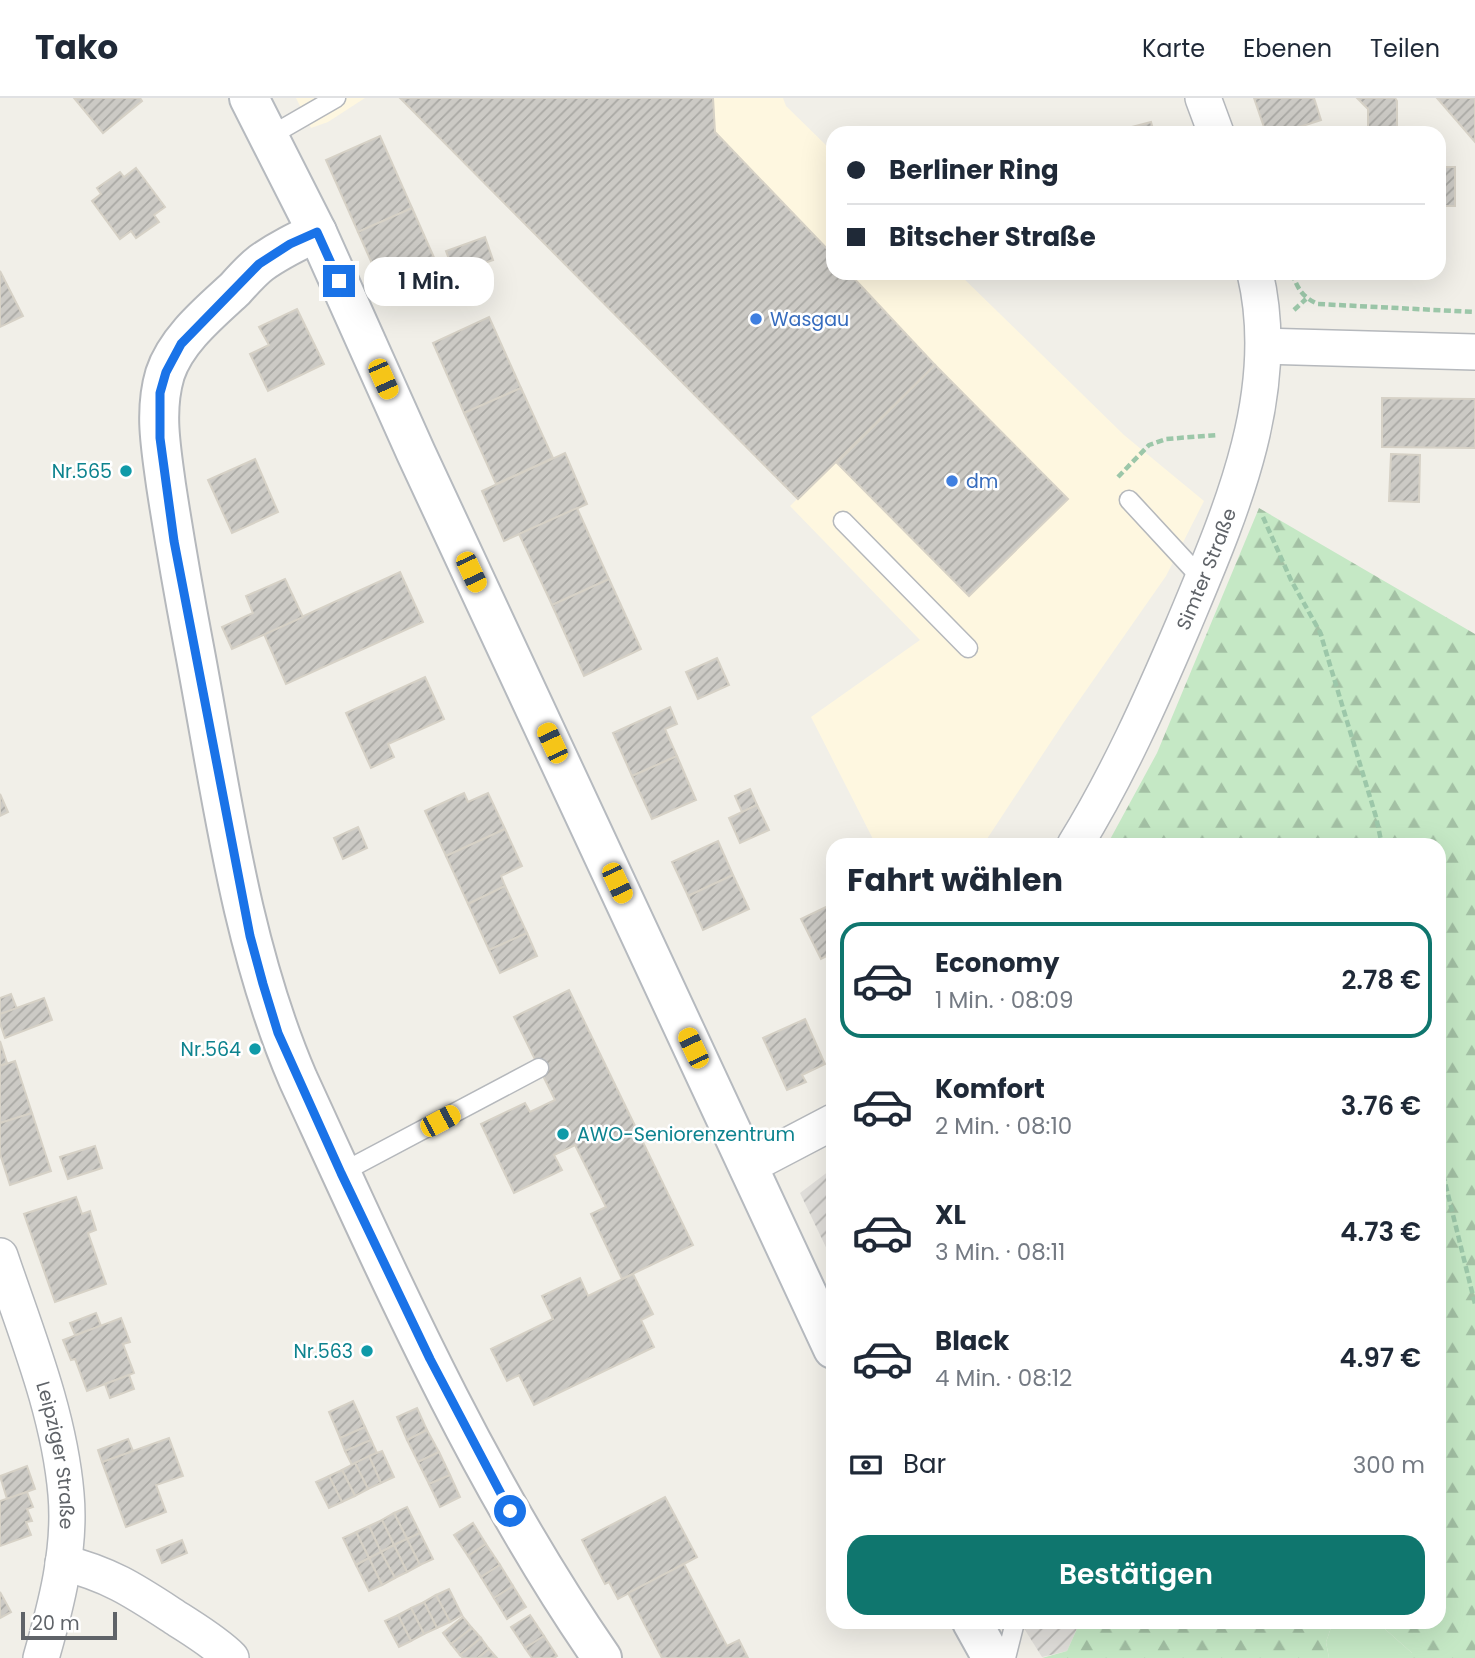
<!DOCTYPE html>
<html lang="de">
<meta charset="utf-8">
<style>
body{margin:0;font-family:Poppins,sans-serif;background:#f6f6f7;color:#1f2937;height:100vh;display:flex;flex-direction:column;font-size:26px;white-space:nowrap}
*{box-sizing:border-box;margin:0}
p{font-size:23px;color:#747a83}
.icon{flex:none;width:38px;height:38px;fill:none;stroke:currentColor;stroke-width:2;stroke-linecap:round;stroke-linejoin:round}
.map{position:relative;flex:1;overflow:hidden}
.panel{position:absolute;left:826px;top:740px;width:620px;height:791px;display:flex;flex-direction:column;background:#fff;border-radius:21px;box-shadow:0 7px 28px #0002}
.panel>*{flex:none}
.guide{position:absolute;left:826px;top:28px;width:620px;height:154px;border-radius:21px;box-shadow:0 7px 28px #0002;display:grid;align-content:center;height:154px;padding:0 21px;background:#fff}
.scale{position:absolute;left:21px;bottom:18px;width:96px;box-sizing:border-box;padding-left:7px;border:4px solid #5f6368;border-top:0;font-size:19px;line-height:24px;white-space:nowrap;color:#5f6368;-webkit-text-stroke:5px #fff;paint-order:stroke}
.end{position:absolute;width:32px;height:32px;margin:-16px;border:9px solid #1a73e8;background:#fff;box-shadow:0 0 0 4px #fff}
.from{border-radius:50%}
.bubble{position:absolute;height:49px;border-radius:21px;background:#fff;box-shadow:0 7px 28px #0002;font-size:23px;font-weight:600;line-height:49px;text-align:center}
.car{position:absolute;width:21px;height:42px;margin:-21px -10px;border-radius:9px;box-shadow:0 0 5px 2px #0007;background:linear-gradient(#f5c518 24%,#345 0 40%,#f5c518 0 76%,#345 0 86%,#f5c518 0)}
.guide b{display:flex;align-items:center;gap:24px;height:66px;font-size:26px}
.guide b+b{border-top:2px solid #e0e1e3}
.guide i{width:18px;height:18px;background:#1f2937}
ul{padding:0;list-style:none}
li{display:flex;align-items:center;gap:21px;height:116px;margin:0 14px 10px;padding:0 7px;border:4px solid transparent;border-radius:21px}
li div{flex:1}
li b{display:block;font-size:26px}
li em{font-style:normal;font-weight:600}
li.on{border-color:#0f766e}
li>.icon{width:63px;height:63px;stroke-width:1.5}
h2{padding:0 21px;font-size:32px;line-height:84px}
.pay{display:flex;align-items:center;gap:18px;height:77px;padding:0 21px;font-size:26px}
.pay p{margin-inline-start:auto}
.action{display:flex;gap:14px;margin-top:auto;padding:14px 21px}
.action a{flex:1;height:80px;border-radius:21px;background:#0f766e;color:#fff;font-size:28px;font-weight:600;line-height:80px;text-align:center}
header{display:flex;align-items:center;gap:42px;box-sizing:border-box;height:98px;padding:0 35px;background:#fff;border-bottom:2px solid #e0e1e3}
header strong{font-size:33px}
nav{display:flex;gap:38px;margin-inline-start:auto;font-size:24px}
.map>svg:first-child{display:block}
.commercial{fill:#fef7e0}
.industrial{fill:url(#industrial-furrows)}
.green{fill:#c5e8c5}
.forest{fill:url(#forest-firs)}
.building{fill:url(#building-hatch);stroke:#d6d1c6;stroke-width:2}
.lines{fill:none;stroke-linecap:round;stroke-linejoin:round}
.service-casing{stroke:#b5b8bc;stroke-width:21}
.minor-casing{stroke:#b5b8bc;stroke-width:38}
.tertiary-casing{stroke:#b5b8bc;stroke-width:42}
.secondary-casing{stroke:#b6babf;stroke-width:42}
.path{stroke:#9cc7a9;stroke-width:4.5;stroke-dasharray:7 3.5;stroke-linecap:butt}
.service{stroke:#fff;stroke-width:18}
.minor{stroke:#fff;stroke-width:35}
.tertiary{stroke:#fff;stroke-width:38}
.secondary{stroke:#fff;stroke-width:38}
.route{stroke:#1a73e8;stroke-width:9}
.shop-dot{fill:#3f7fe0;stroke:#fff;stroke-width:2.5}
.culture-dot{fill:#0f9aa8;stroke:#fff;stroke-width:2.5}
.labels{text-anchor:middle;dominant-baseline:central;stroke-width:5;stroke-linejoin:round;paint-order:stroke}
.shop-label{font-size:19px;fill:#366cbe;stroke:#fff;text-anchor:start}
.culture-label{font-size:19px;fill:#0d838f;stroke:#fff;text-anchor:end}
.street-label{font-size:19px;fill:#5f6368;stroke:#fff}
</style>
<header>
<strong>Tako</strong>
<nav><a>Karte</a><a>Ebenen</a><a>Teilen</a></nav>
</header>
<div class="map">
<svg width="1475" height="1560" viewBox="0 0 1475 1560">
<defs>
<pattern id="industrial-furrows" width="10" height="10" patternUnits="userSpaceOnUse" patternTransform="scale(1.75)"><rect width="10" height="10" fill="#e0deda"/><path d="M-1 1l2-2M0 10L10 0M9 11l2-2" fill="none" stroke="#b9b8b5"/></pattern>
<pattern id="forest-firs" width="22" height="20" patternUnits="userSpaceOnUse" patternTransform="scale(1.75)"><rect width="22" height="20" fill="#c5e8c5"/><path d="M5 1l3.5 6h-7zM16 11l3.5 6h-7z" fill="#a3c0a4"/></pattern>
<pattern id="building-hatch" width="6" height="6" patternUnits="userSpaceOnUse" patternTransform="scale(1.75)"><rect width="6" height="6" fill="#cccac5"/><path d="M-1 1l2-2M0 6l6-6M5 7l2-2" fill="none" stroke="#a9a8a4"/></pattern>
</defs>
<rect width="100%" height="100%" fill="#f1efe8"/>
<g class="commercial">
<polygon points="296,0 365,0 328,24 311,30"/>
<polygon points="400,0 783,0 786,8 833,54 833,175 958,175 1124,337 1204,403 1166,478 1064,624 983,747 876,747 811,619 920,542 790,408 797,401"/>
</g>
<g class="industrial">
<polygon points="833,1070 833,1164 800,1095"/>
<polygon points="1020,1524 1080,1524 1067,1553 1042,1559"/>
</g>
<polygon class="green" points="1333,1524 1377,1524 1412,1555 1412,1560 1329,1560 1326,1544"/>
<g class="forest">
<polygon points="1259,410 1475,536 1475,1560 1412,1560 1412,1555 1377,1524 1438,1524 1438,747 1107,747 1157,655"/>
<polygon points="1080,1524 1333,1524 1326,1544 1329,1560 1042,1560 1067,1553"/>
</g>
<g class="building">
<polygon points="74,0 140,0 142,3 103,35"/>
<polygon points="400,0 713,0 715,34 833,157 833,175 849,175 935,267 798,401"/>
<polygon points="1254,0 1314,0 1321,22 1290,32 1291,35 1266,35"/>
<polygon points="1357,0 1395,0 1397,3 1397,35 1368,35 1368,11"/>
<polygon points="1437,0 1475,0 1475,44"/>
<polygon points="1151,24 1154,35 1125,35 1124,31"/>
<polygon points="380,38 412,110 358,134 326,62"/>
<rect x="1438" y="69" width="17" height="39"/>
<polygon points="136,70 165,109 154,117 159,124 136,140 131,133 120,141 92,103 101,96 97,90 120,74 124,79"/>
<polygon points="412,110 444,182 390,206 358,134"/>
<polygon points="485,139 493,162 454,175 446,153"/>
<polygon points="0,173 23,218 0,229"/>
<polygon points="297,211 324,266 268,293 250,256 269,247 259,229"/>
<polygon points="489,219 521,290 464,315 433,245"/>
<polygon points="935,267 1068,401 969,498 837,365"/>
<polygon points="521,290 553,360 496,386 464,315"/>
<polygon points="1382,300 1475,301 1475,350 1382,349"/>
<polygon points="565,355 587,406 504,443 482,393"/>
<polygon points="1391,356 1420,357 1419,404 1389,403"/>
<polygon points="255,361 278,414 232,435 208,382"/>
<polygon points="577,410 609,481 552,507 519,436"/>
<polygon points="400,474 423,524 286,586 264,536"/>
<polygon points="285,481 303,519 232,551 222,529 253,515 246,498"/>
<polygon points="609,481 641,551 584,578 552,507"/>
<polygon points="717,560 729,587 698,601 686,574"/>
<polygon points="425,579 444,621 388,646 394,659 371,670 346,615"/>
<polygon points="670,609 677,626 665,631 677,658 632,678 613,635"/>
<polygon points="677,658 696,702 652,721 632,678"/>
<polygon points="750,691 757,707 742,714 735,698"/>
<polygon points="464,695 468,704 488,695 505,731 446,758 425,713"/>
<polygon points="0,696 8,714 0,718"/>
<polygon points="757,707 769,732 740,745 729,720"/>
<polygon points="358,729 367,750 343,761 334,740"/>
<polygon points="505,731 522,768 501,778 505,788 468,806 446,758"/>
<polygon points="718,743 733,777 688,798 672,764"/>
<polygon points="733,777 749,811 703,832 688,798"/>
<polygon points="505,788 527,835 489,852 468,806"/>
<polygon points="832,806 833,855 821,861 801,821"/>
<polygon points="527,835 537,858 500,875 489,852"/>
<polygon points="569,892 693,1147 622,1181 591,1116 606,1109 575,1047 554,1057 562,1072 514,1095 481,1026 525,1005 530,1014 555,1002 514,919"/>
<polygon points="11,896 17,911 0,916 0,900"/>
<polygon points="44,900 52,922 5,940 0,925 0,916"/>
<polygon points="805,921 825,966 802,977 806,984 787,992 763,940"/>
<polygon points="0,943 7,965 0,968"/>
<polygon points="15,963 32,1015 0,1025 0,968"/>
<polygon points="32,1015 51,1073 10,1087 0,1056 0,1025"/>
<polygon points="95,1048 102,1070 68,1081 60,1059"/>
<polygon points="76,1099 82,1116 90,1113 96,1132 88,1135 106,1186 55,1204 24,1116"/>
<polygon points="633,1176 653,1216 641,1222 654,1249 534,1307 519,1277 507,1283 491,1251 553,1221 542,1198 580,1180 588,1198"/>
<polygon points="96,1215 101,1228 75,1237 70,1225"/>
<polygon points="121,1220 130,1244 123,1246 134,1275 87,1293 75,1261 71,1262 63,1242"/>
<polygon points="129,1277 134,1291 110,1300 105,1286"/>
<polygon points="353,1303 365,1329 340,1340 329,1314"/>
<polygon points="417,1310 427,1332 407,1342 397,1319"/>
<polygon points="365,1329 371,1342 345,1353 340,1340"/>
<polygon points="427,1332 439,1354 418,1364 407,1342"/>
<polygon points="169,1340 183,1378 156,1387 166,1414 126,1429 102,1364"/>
<polygon points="128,1341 133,1353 102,1364 98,1352"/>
<polygon points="371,1342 377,1355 352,1367 345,1353"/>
<polygon points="382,1353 394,1379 381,1385 369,1358"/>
<polygon points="439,1354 450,1377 429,1386 418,1364"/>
<polygon points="369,1358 381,1385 368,1391 355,1365"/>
<polygon points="355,1365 368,1391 355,1398 342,1372"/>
<polygon points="27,1368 35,1391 7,1401 0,1378"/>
<polygon points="342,1372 355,1398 342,1404 329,1378"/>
<polygon points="450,1377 460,1399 440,1409 429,1386"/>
<polygon points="329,1378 342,1404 329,1410 316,1384"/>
<polygon points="27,1394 33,1409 27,1411 32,1423 26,1424 31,1437 0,1448 0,1403"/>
<polygon points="665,1399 697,1459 618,1501 609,1484 605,1486 582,1442"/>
<polygon points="407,1409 420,1435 407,1441 394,1415"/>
<polygon points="394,1415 407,1441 394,1447 382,1422"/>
<polygon points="382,1422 394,1447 381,1454 369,1428"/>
<polygon points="473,1425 486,1446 468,1458 454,1437"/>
<polygon points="369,1428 381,1454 369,1460 356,1434"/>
<polygon points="356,1434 369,1460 356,1467 343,1440"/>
<polygon points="420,1435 433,1461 420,1467 407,1441"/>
<polygon points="407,1441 420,1467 407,1474 394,1447"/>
<polygon points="182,1442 187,1455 162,1465 157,1452"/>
<polygon points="486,1446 500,1467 481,1479 468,1458"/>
<polygon points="394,1447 407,1474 395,1480 381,1454"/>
<polygon points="381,1454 395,1480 382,1487 369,1460"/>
<polygon points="369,1460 382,1487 369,1493 356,1467"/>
<polygon points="684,1466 727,1548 739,1542 748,1560 662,1560 628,1495"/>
<polygon points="500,1467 513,1488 494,1500 481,1479"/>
<polygon points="513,1488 526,1509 507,1521 494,1500"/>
<polygon points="449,1491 462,1517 450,1524 436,1497"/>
<polygon points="0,1494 11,1514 0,1520"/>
<polygon points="436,1497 450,1524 437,1530 424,1504"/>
<polygon points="424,1504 437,1530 424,1536 411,1510"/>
<polygon points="411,1510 424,1536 411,1543 398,1517"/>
<polygon points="398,1517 411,1543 399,1549 385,1523"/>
<polygon points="530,1517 544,1538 525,1550 511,1529"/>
<polygon points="463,1519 472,1530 451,1546 443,1535"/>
<polygon points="472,1530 481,1540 460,1557 451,1546"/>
<polygon points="544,1538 557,1558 554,1560 532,1560 525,1550"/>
<polygon points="481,1540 489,1551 478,1560 463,1560 460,1557"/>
<polygon points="489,1551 497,1560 478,1560"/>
</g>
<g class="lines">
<g class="service-casing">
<g id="service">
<polyline points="270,38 336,0"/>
<polyline points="1129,402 1202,481"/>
<polyline points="843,423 968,550"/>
<polyline points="341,1075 539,970"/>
<polyline points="1006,1560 1015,1524"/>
</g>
</g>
<g class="minor-casing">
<g id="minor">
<polyline points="1203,0 1216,35"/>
<polyline points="1264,248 1475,254"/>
<path id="s1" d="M1075,747C1118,677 1151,603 1183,528C1229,418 1284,296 1255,175"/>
<polyline points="747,1069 833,1024"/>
<path id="s2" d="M0,1158C26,1235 59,1314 66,1396C71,1451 56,1508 41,1560"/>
<path d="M63,1465C111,1476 139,1496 179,1522C196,1533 216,1545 231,1560"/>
</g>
</g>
<g class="tertiary-casing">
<path id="tertiary" d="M317,134C298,143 279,152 261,165C252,172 243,182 235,191C209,215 176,242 165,276C154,313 161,350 166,387C174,439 183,491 193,544C221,690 239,844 298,981C389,1179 478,1381 602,1560"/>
</g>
<g class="secondary-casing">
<g id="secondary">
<polyline points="249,0 317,134 416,355 833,1251"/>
<polyline points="972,1524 992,1560"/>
</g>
</g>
<g class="path">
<path d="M1292,175C1298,191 1302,199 1318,206L1475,214"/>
<polyline points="1294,212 1306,201"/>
<polyline points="1118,379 1149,347 1166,341 1217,337"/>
<polyline points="1263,419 1291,482 1320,534 1376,719 1382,747"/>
<polyline points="1438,1056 1475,1206"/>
</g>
<use href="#service" class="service"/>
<use href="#minor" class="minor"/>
<use href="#tertiary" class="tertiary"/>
<use href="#secondary" class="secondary"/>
</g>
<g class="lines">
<polyline class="route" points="339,183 317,134 290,146 259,166 181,246 166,274 160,295 160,340 174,443 250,838 263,886 278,935 341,1075 430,1261 510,1413"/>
</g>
<g class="shop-dot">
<circle cx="756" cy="221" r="7"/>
<circle cx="952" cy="383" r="7"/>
</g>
<g class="culture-dot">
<circle cx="126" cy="373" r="7"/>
<circle cx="255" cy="951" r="7"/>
<circle cx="563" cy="1036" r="7"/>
<circle cx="367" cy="1253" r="7"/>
</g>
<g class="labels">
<g class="shop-label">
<text x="770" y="221">Wasgau</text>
<text x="966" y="383">dm</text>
</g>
<g class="culture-label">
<text x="112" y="373">Nr.565</text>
<text x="241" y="951">Nr.564</text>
<text x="577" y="1036" text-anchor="start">AWO-Seniorenzentrum</text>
<text x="353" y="1253">Nr.563</text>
</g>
<g class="street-label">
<text stroke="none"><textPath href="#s1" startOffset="306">Simter Straße</textPath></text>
<text stroke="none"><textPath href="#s2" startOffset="208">Leipziger Straße</textPath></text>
</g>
</g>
</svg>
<div class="scale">20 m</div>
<i class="end from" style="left:510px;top:1413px"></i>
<i class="end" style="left:339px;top:183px"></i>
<div class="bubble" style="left:364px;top:159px;width:130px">1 Min.</div>
<i class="car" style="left:383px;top:281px;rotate:156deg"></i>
<i class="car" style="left:471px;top:474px;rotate:155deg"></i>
<i class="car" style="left:552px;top:645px;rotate:335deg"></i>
<i class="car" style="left:617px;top:785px;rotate:155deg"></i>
<i class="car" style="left:693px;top:950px;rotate:335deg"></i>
<i class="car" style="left:440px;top:1023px;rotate:62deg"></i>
<div class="guide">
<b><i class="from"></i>Berliner Ring</b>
<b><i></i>Bitscher Straße</b>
</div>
<section class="panel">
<h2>Fahrt wählen</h2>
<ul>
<li class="on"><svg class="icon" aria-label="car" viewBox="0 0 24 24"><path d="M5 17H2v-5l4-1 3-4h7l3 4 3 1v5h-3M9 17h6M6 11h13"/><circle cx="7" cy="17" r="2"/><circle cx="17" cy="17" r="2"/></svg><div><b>Economy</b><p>1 Min. · 08:09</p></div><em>2.78 €</em></li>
<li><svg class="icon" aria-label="car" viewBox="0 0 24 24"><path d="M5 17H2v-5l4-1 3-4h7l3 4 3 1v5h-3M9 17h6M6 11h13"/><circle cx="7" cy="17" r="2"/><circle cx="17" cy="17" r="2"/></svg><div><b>Komfort</b><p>2 Min. · 08:10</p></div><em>3.76 €</em></li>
<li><svg class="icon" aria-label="car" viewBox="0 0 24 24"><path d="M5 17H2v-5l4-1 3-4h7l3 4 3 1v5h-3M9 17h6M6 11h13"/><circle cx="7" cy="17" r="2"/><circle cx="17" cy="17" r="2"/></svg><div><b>XL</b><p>3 Min. · 08:11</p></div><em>4.73 €</em></li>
<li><svg class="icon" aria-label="car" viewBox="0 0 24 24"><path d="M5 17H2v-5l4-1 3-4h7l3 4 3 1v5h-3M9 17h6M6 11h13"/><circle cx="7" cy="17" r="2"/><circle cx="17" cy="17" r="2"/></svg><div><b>Black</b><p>4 Min. · 08:12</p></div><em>4.97 €</em></li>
</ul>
<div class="pay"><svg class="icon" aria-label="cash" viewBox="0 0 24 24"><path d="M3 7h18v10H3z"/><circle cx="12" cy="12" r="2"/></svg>Bar<p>300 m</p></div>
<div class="action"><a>Bestätigen</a></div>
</section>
</div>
